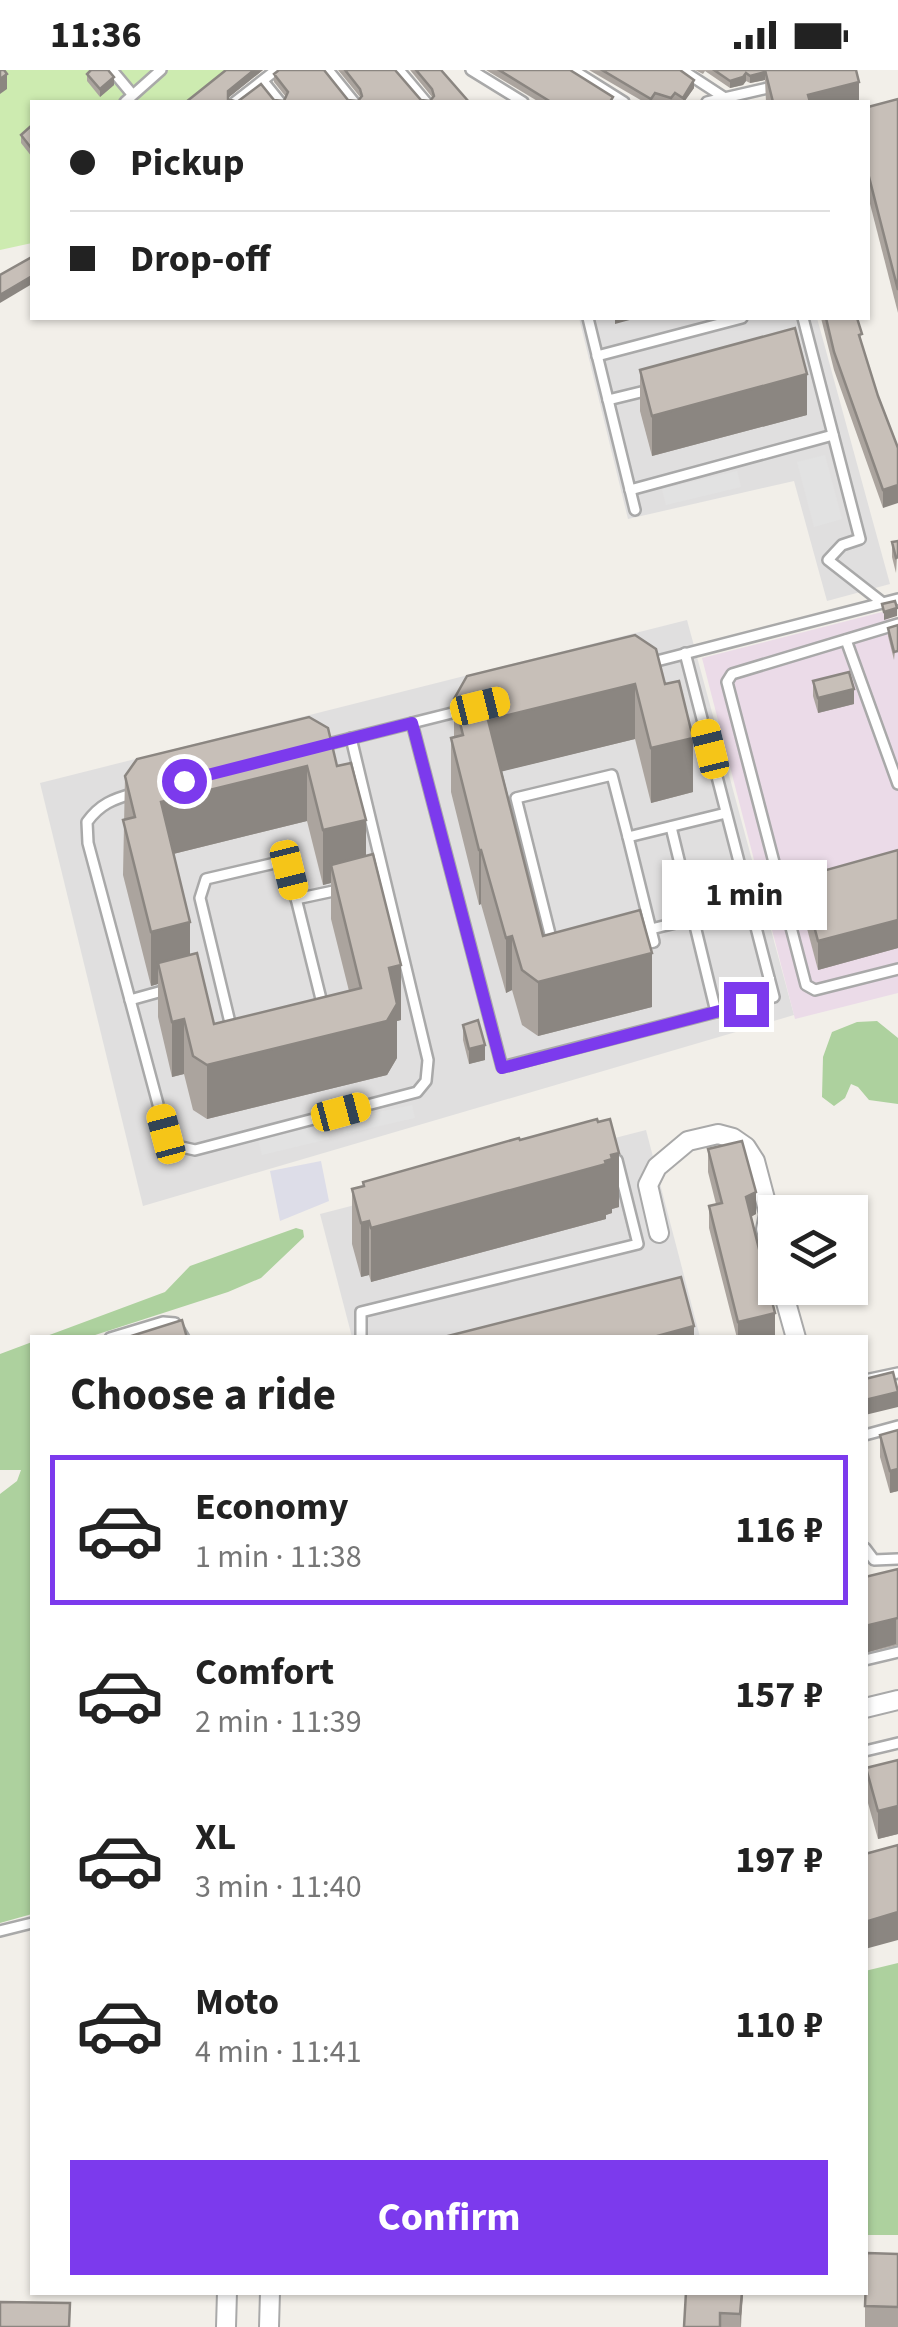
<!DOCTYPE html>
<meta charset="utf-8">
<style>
body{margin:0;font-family:"Source Sans 3",sans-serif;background:#f6f6f6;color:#222;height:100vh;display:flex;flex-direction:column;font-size:38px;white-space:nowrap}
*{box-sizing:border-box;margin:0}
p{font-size:32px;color:#767676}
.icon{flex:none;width:55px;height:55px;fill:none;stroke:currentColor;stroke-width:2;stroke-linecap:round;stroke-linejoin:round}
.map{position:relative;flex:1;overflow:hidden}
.sheet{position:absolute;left:30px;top:1265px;width:838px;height:960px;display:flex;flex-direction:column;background:#fff;border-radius:0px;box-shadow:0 2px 8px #0004}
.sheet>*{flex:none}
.top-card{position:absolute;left:30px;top:30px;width:840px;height:220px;border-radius:0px;box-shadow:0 2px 8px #0004;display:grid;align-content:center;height:220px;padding:0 40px;background:#fff}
.buttons{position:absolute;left:758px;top:1125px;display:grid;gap:20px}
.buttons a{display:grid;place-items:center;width:110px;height:110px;border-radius:0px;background:#fff;box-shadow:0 2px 8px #0004;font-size:50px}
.end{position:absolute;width:45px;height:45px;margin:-22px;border:12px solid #7c3aed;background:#fff;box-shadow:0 0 0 5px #fff}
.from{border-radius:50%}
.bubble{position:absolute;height:70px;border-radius:0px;background:#fff;box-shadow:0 2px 8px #0004;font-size:32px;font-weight:700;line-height:70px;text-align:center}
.car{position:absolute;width:30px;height:60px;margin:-30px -15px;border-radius:12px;box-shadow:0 0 8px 2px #0007;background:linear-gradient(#f5c518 24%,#345 0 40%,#f5c518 0 76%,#345 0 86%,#f5c518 0)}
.top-card b{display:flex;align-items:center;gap:35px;height:95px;font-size:38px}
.top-card b+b{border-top:2px solid #e0e0e0}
.top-card i{width:25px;height:25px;background:#222}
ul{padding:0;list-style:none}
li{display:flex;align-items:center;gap:30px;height:150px;margin:0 20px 15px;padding:0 20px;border:5px solid transparent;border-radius:0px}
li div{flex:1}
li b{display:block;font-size:38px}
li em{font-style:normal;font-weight:700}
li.current{border-color:#7c3aed}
li>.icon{width:90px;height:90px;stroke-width:1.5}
h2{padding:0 40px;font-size:45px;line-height:120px}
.cta{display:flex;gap:20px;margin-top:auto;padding:20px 40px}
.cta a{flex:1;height:115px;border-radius:0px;background:#7c3aed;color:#fff;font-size:40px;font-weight:700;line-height:115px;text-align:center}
.status{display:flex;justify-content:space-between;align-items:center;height:70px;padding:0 50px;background:#fff;direction:ltr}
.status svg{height:28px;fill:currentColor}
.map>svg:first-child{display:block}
.residential{fill:#e0dfdf}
.industrial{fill:#ebdbe8}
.grass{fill:#cdebb0}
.forest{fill:#add19e}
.parking{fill:#e2e2e2}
.plaza{fill:#dddde8}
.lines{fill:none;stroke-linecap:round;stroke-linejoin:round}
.lane-casing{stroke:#a9a9a9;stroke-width:14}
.street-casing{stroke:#a9a9a9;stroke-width:22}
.lane{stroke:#fff;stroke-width:9}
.street{stroke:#fff;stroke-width:18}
.wall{fill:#aba49e;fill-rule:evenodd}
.shaded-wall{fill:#8b8681}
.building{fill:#c7bfb8;stroke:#8b8681;stroke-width:2.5}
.route{stroke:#7c3aed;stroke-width:12}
</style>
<div class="status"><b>11:36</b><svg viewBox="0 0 49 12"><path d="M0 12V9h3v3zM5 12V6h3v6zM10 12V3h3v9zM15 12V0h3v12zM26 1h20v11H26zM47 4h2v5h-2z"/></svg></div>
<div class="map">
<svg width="898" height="2257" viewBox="0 0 898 2257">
<rect width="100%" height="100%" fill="#f2efe9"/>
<g class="residential">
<polygon points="579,248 817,248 890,514 827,531 794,411 628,449"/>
<polygon points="687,550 794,945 143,1136 40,713"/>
<polygon points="646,1060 700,1267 352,1267 320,1144"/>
</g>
<polygon class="industrial" points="882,542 898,557 898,923 795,949 702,588"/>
<polygon class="grass" points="0,0 235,0 195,32 32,32 32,173 0,180"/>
<g class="forest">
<polygon points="877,951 898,968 898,1034 869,1030 858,1017 851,1014 845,1028 834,1036 822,1027 823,987 832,962 857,952"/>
<polygon points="296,1158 303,1160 304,1167 261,1208 228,1222 89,1267 44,1267 165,1222 190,1196"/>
<polygon points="32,1272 32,1844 0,1853 0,1424 17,1411 21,1400 0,1400 0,1284"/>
<polygon points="898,1893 898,2165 865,2165 865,1901"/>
</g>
<g class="parking">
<polygon points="825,385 842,449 814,457 797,392"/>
<polygon points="737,401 741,417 666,435 662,419"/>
<polygon points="412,1035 415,1048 344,1064 341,1050"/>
<polygon points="325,1054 329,1069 262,1085 258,1070"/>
</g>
<polygon class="plaza" points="321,1091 329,1131 280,1151 270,1101"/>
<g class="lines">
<g class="lane-casing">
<g id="lane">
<polyline points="112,0 132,24"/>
<polyline points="328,0 354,32"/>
<polyline points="399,0 426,32"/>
<polyline points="471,0 523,32"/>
<polyline points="573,0 624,32"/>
<polyline points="682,0 725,28"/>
<polyline points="263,11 280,32"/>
<polyline points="125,32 161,0"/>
<polyline points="235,32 276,0"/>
<polyline points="707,32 772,17"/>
<polyline points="588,248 635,440"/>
<polyline points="803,248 860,469 842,475 828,490 883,533"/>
<polyline points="597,286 742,248"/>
<polyline points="608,330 649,320"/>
<polyline points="630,420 833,365"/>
<polyline points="898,554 732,604 727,612 806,915 815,920 898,899"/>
<polyline points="846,570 898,714"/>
<polyline points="649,593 898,529"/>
<polyline points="412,653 502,997 774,927 685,583"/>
<polyline points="324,675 464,640"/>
<path d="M135,723C113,729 100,734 87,752L88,773L166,1064L177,1076L195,1080L417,1022L426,1011L428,990L351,668"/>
<polyline points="671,757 716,942"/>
<polyline points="628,767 654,872 640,875"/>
<polygon points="275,793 289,800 322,933 313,950 246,969 232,961 200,828 206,809"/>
<polyline points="296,829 343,819"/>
<polyline points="651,859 750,835"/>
<polyline points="553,876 516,728 612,705 628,767 726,743"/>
<polyline points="130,930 166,920"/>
<polyline points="110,1268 163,1252 175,1253 184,1268"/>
<polyline points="361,1268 361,1242 638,1174 617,1090"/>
<polyline points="865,1310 898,1303"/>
<polyline points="865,1365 898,1356"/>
<polyline points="865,1478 874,1490 898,1489"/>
<polyline points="865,1590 898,1582"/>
<polyline points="865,1681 898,1673"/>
<polyline points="0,1861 32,1853"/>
</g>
</g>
<g class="street-casing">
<g id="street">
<polyline points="659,1163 648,1115 657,1097 688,1071 718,1064 733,1068 746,1077 755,1091 769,1144 766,1159 775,1192"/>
<polyline points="782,1218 796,1268"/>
<polyline points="865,1638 898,1630"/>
<polyline points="226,2257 227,2222"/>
<polyline points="269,2257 270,2222"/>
</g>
</g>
<use href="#lane" class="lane"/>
<use href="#street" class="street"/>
</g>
<g class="wall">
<polygon points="226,0 263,0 228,28 237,32 284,31 286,27 274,12 274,4 348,30 358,31 360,27 338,0 395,0 421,30 430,31 432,27 410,0 441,0 469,32 186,32"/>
<polygon points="486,0 570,0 613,32 539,32"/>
<polygon points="589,0 680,0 694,18 684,32 678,32 675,30 674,32 661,32 655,30 654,32 644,32"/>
<polygon points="695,0 856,0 859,32 766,32 765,10 750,13 746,11 743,15 730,18 705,1 703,4"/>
<polygon points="87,4 114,15 100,27 87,11"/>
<polygon points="898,29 898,243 868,126 868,37"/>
<polygon points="32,55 32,87 21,73 21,65"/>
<polygon points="821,248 857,248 862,274 878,326 898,378 883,438 834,300"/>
<polygon points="640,300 807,345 652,386 640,341"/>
<polygon points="898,471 896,503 892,487 892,472"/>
<polygon points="898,555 894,590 888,566 888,558"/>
<polygon points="635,565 693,722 651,733 635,669 502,701 543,866 652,937 538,966 522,955 512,920 506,923 481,834 479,835 451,722 451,668 454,667 454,629"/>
<polygon points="813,611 854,634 818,643 813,626"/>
<path d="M337,696L366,786L401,950L397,951V988L387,1005L207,1049L193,1040L184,1004L172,1007L158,947V914L151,916L123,805L125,706ZM307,751L323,815L331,813V849L349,921L214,954L190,885L173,784Z"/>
<polygon points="898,780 898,878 818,900 801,836 801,807"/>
<polygon points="463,955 485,990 469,994 463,970"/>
<polygon points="520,1070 619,1137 612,1139 612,1143 606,1145 606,1149 371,1212 369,1205 361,1207 352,1174 352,1119"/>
<polygon points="708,1079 756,1144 751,1147 775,1265 763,1268 737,1268 709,1158 709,1136 716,1134 708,1102"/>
<polygon points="898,1360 898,1421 890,1423 880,1387 880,1365"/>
<polygon points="898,1499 898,1575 865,1583"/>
<polygon points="898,1690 898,1764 878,1769 866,1726 866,1698"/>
<polygon points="898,2184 898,2257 865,2257 865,2236"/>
<polygon points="743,2222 741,2257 684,2257"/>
</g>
<g class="shaded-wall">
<polygon points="254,0 263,0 228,28 228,21"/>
<polygon points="765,2 765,10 750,13 750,6"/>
<polygon points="746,3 746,11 743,15 730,18 730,11"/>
<polygon points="7,4 7,19 0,24 0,9"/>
<polygon points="114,7 114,15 100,27 100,19"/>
<polygon points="694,10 694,18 684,32 683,32 683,28"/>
<polygon points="859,12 859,32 808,32 808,25"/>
<polygon points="32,206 32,214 0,233 0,225"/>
<polygon points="615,248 637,248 615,254"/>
<polygon points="807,304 807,345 652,386 652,346"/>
<polygon points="898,415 898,433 883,438 883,420"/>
<polygon points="897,538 897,546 884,550 884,542"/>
<polygon points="635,614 635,669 488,705 488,650"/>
<polygon points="854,619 854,634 818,643 818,628"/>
<polygon points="693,668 693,722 651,733 651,678"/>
<polygon points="307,696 307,751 161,787 161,732"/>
<polygon points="366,750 366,804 331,795 331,813 323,815 323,760"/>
<polygon points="479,780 481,780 481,834 479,835"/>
<polygon points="898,850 898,878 818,900 818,871"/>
<polygon points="190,852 190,906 158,893 158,914 151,916 151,862"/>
<polygon points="512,866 512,920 506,923 506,868"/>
<polygon points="652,883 652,937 538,966 538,912"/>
<polygon points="401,895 401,950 397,951 397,988 387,1005 207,1049 207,995 387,951 389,898"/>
<polygon points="184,949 184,1004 172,1007 172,952"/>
<polygon points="485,975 485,990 469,994 469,979"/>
<polygon points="619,1083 619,1137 612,1139 612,1143 606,1145 606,1149 371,1212 371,1158 605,1091 611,1085"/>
<polygon points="756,1122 756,1144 746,1149 746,1127"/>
<polygon points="369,1151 369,1205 361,1207 361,1153"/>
<polygon points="775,1243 775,1265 763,1268 738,1268 738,1252"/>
<polygon points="694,1256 694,1268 650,1268"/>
<polygon points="898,1322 898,1337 865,1345 865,1330"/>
<polygon points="898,1399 898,1421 890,1423 890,1401"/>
<polygon points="896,1547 896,1574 865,1583 865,1556"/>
<polygon points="898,1736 898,1764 878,1769 878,1741"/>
<polygon points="898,1842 898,1870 865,1879 865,1852"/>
<polygon points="742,2222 743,2222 740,2257 740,2244"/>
</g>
<g class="building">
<polygon points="0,0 4,0 7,4 0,9"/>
<polygon points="91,0 108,0 114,7 100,19 87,4"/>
<polygon points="226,0 254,0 228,21 228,29 237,32 261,14 274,30 284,31 288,22 274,4 279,0 324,0 348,30 358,31 362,26 360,19 345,0 395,0 421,30 430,31 434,26 432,19 416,0 441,0 469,32 186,32"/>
<polygon points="499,0 570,0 613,27 610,32 551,32"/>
<polygon points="602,0 680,0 694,10 683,28 675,23 671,28 655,23 651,29"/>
<polygon points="714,0 765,0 765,2 750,6 746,3 743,7 730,11"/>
<polygon points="765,0 856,0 859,12 808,25 810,32 773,32"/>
<polygon points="898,29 898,220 868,103 868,37"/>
<polygon points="32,55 32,79 21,65"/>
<polygon points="32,187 32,206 0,225 0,205"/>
<polygon points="826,248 857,248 862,264 859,265 878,326 898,378 898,415 883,420 834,282"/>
<polygon points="795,258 807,304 652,346 640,300"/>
<polygon points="898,471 898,487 896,488 892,472"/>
<polygon points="895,531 897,538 884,542 882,534"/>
<polygon points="898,555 898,581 894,582 888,558"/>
<polygon points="635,565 656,579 665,614 679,611 693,668 651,678 635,614 488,650 543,866 640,840 652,883 538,912 522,900 512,866 506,868 481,780 479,780 451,668 463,665 454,629 467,606"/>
<polygon points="849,602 854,619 818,628 813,611"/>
<polygon points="309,647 328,658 337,696 351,693 366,750 323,760 307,696 161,732 190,852 151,862 123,750 135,747 125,706 137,689"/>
<polygon points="898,780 898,850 818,871 801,807"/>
<polygon points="373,784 401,895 389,898 397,934 387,951 207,995 193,986 184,949 172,952 158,893 197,883 214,954 361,918 331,795"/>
<polygon points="478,950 485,975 469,979 463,955"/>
<polygon points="597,1049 598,1052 610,1049 619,1083 611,1085 612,1089 605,1091 606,1094 371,1158 369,1151 361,1153 352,1119 364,1116 363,1112 519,1068 520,1070"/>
<polygon points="742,1071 756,1122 746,1127 775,1243 738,1252 709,1136 722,1133 708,1079"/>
<polygon points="681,1207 694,1256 650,1268 440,1268"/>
<polygon points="182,1250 187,1268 125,1268"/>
<polygon points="893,1302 898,1322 865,1330 865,1309"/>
<polygon points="898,1360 898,1399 890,1401 880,1365"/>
<polygon points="898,1499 898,1548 865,1556 865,1507"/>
<polygon points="898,1690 898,1736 878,1741 866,1698"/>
<polygon points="898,1775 898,1842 865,1852 865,1784"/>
<polygon points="867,2183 898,2184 898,2237 865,2236"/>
<polygon points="686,2222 742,2222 740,2244 720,2243 720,2257 684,2257"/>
<polygon points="0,2232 70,2233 69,2257 0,2257"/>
</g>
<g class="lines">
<polyline class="route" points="184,711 412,653 502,998 746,934"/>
</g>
</svg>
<div class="buttons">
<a><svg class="icon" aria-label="layers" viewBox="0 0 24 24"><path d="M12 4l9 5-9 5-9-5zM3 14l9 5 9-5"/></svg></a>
</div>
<i class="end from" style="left:184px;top:711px"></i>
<i class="end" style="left:746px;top:934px"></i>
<div class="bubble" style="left:662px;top:790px;width:165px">1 min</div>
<i class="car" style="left:480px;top:636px;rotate:76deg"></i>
<i class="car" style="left:710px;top:679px;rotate:346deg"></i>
<i class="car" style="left:289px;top:800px;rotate:166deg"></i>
<i class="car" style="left:341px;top:1042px;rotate:75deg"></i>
<i class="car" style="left:166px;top:1064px;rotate:345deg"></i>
<div class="top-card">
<b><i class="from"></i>Pickup</b>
<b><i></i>Drop-off</b>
</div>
<section class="sheet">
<h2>Choose a ride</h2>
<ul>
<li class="current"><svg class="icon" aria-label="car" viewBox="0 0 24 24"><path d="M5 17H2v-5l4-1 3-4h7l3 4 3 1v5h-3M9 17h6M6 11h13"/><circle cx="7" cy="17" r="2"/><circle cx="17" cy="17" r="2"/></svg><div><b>Economy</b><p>1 min · 11:38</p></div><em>116 ₽</em></li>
<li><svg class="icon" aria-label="car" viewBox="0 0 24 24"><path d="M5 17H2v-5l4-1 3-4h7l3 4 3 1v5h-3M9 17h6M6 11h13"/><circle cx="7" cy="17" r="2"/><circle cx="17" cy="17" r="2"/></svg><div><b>Comfort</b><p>2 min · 11:39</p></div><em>157 ₽</em></li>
<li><svg class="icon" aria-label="car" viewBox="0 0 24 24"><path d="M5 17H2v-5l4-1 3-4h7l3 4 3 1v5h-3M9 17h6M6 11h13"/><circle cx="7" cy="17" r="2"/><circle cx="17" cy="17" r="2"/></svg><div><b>XL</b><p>3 min · 11:40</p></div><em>197 ₽</em></li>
<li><svg class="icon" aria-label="car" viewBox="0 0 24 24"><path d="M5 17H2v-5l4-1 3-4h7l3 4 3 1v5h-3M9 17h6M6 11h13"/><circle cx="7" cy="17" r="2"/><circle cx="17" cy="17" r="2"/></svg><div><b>Moto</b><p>4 min · 11:41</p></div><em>110 ₽</em></li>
</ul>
<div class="cta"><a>Confirm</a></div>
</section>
</div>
